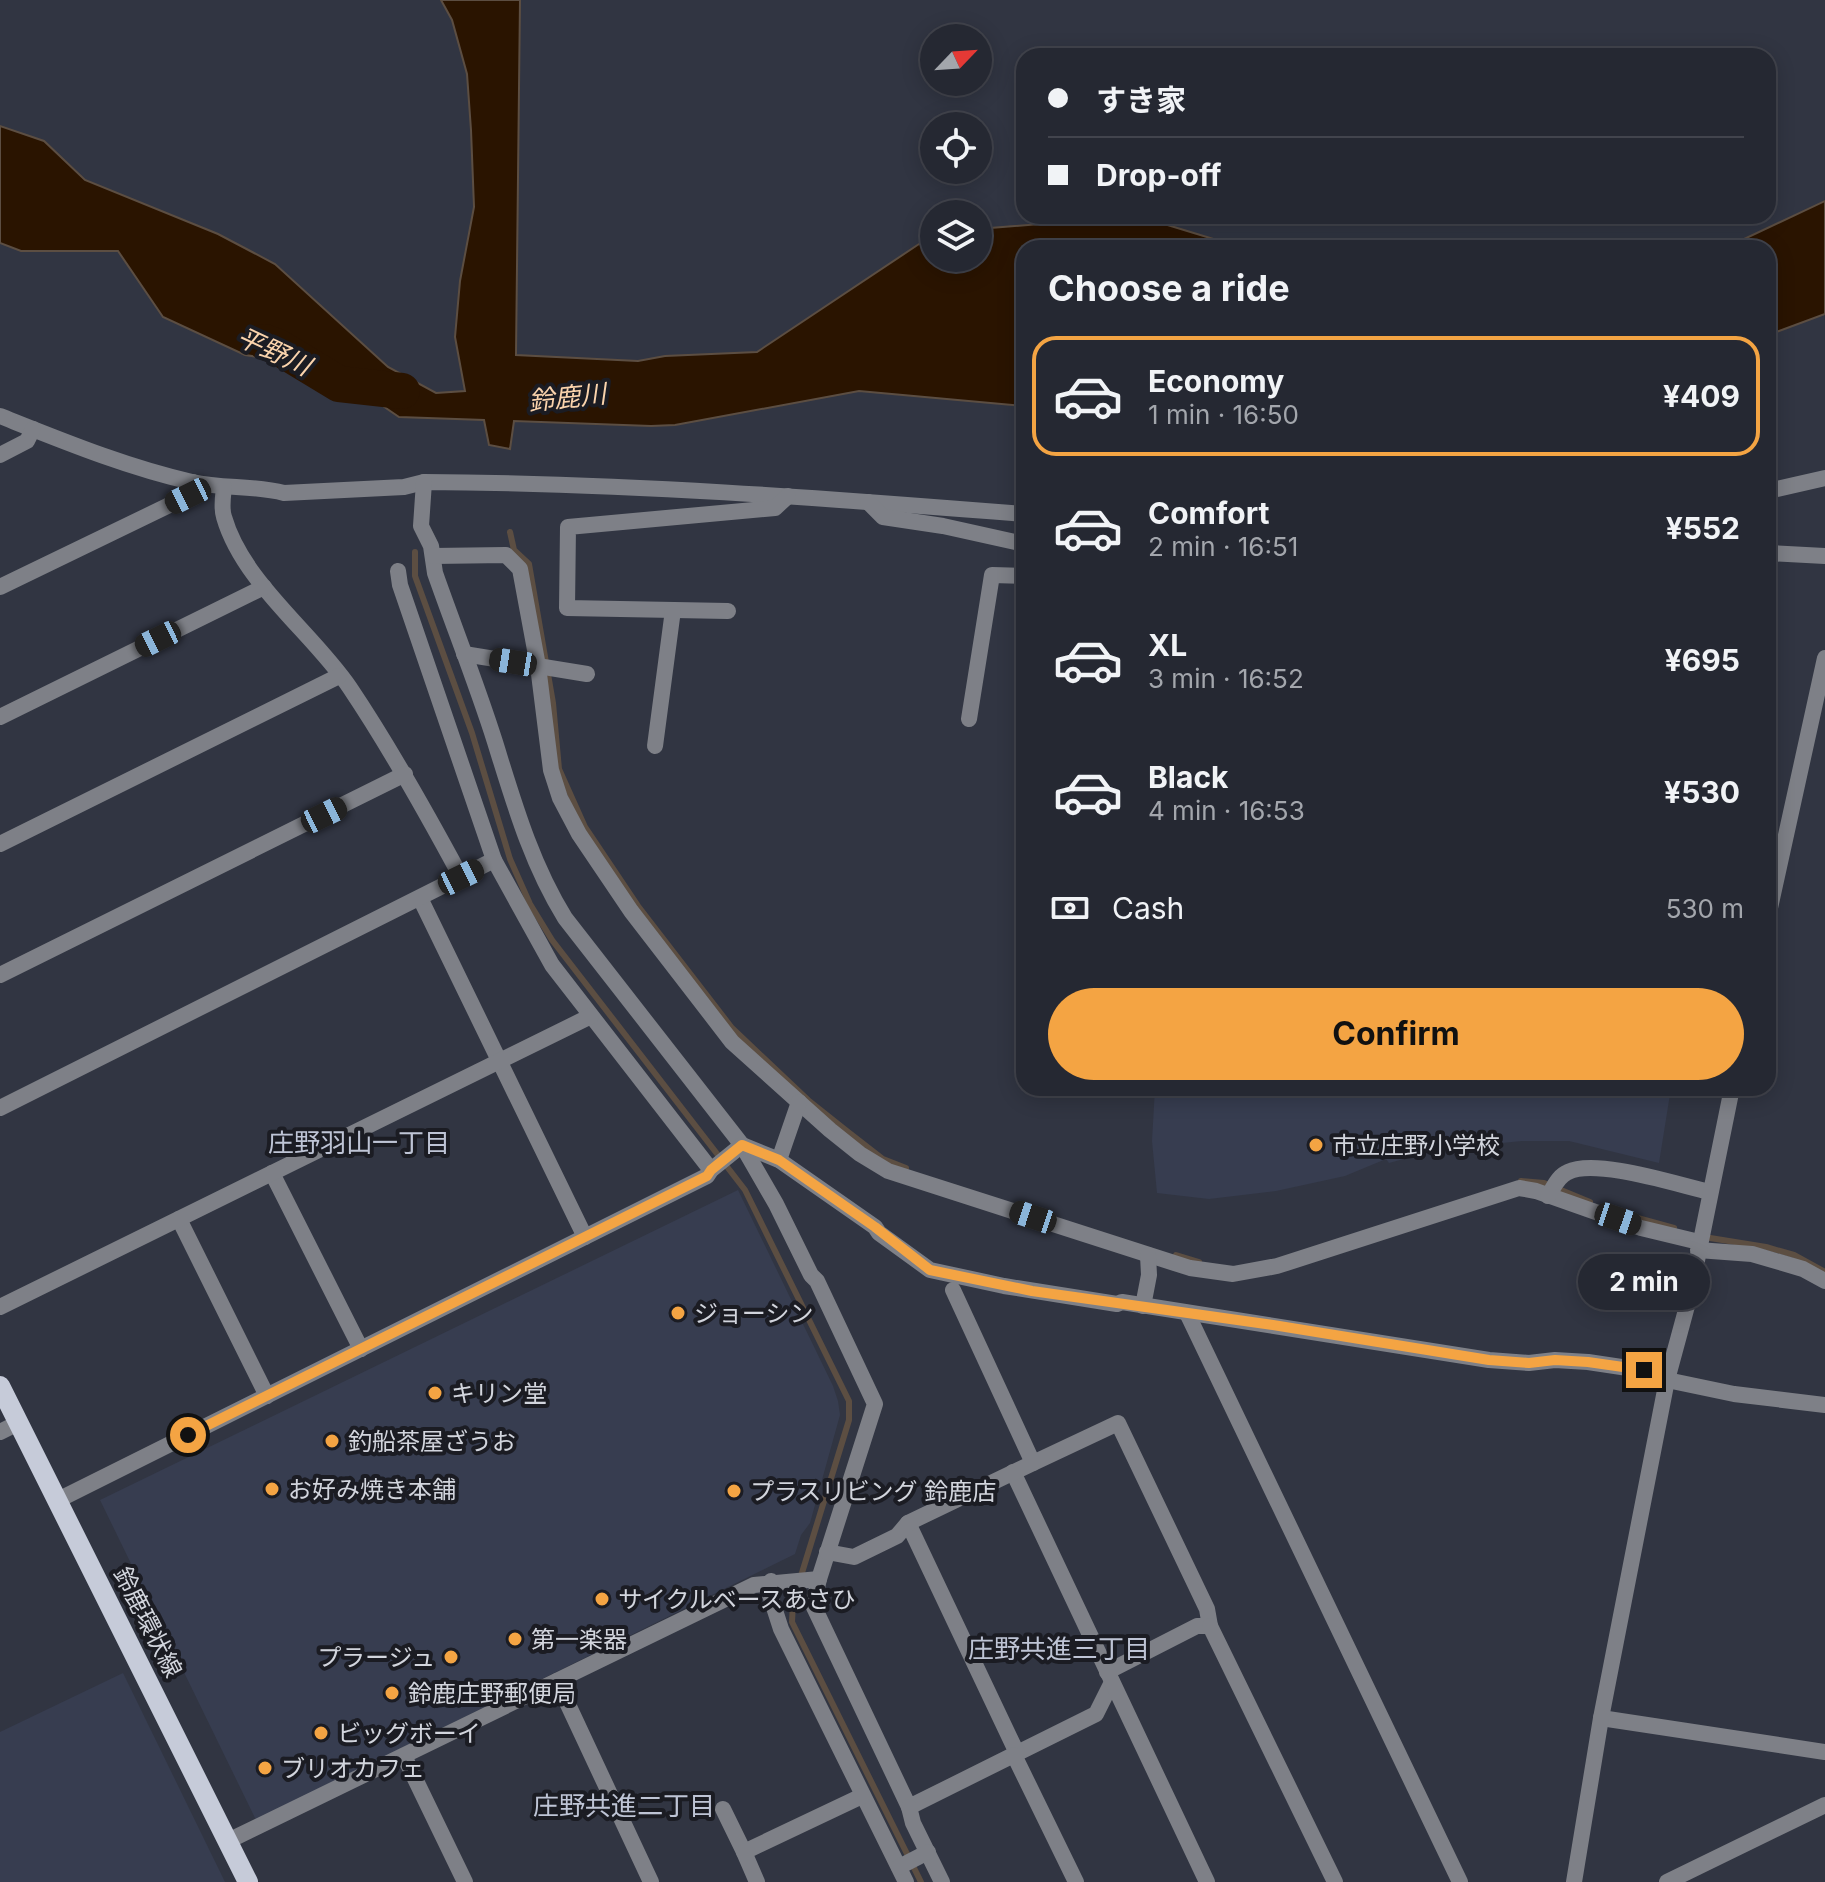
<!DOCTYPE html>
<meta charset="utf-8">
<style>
body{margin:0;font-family:Inter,"Noto Sans JP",sans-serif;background:#2d303a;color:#f1f3f6;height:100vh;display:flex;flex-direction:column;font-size:30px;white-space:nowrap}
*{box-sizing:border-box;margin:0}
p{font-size:26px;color:#a3a6ac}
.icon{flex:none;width:44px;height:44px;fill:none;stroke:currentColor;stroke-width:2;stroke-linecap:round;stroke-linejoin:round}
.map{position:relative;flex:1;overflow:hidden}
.details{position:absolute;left:1016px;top:240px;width:760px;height:856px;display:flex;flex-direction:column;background:#252832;border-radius:24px;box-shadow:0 4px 20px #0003,0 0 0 2px #42444d}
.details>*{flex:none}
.banner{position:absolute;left:1016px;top:48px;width:760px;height:176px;border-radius:24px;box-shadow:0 4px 20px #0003,0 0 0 2px #42444d;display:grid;align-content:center;height:176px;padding:0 32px;background:#252832}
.needle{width:52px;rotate:65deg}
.controls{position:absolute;left:920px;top:24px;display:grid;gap:16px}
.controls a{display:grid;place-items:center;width:72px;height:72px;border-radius:50%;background:#252832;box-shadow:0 4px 20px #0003,0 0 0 2px #42444d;font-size:40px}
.end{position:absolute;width:36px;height:36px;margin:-18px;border:10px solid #f4a443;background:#111;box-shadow:0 0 0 4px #111}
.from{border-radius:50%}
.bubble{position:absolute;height:56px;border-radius:28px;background:#252832;box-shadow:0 4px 20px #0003,0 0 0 2px #42444d;font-size:26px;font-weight:700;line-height:56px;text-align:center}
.car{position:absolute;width:24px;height:48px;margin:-24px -12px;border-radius:10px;box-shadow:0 0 6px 2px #0007;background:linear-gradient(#222 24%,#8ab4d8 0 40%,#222 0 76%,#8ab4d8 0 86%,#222 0)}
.banner b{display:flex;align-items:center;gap:28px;height:76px;font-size:30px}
.banner b+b{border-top:2px solid #42444d}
.banner i{width:20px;height:20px;background:#f1f3f6}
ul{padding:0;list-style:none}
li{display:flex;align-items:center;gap:24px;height:120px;margin:0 16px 12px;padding:0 16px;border:4px solid transparent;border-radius:24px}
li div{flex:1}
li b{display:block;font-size:30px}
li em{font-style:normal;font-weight:700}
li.active{border-color:#f4a443}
li>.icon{width:72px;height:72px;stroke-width:1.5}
h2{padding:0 32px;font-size:36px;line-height:96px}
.pay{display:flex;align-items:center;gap:20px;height:88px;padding:0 32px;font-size:30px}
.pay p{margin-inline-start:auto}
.action{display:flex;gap:16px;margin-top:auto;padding:16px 32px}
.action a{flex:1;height:92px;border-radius:48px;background:#f4a443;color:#111;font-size:32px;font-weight:700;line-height:92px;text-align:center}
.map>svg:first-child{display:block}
.built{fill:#373d50}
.water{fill:#2a1400;stroke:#5c4e42;stroke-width:2}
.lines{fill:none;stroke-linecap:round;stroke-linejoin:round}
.stream{stroke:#5c4e42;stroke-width:6}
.river{stroke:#2a1400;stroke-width:36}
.minor{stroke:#7e8087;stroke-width:16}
.tertiary{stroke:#7e8087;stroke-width:16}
.primary{stroke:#c6cbd9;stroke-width:20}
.route{stroke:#f4a443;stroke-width:10}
.poi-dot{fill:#f4a443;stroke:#1b1c23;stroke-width:3}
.labels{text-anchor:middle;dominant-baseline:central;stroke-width:8;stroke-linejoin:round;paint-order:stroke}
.poi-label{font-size:24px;fill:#d2d5dd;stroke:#1b1c23;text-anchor:start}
.street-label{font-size:24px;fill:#d2d5dd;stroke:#1b1c23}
.water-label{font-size:26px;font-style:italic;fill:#fad3ac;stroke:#1b1c23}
.neighbourhood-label{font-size:26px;fill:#bec4d5;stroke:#1b1c23}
</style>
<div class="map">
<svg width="1825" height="1882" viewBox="0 0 1825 1882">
<rect width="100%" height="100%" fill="#313542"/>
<g class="built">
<polygon points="1155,1088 1671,1088 1659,1163 1569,1141 1522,1141 1440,1149 1389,1163 1386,1159 1345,1176 1276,1191 1209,1199 1157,1193 1152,1141"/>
<polygon points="738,1190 833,1386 838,1401 840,1415 810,1523 801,1535 795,1554 256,1820 100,1500"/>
<polygon points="123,1673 225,1882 0,1882 0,1732"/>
</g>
<g class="water">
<polygon points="441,0 520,0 516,355 638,361 665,356 757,352 934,234 934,258 978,258 978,229 1138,216 1243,248 1024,248 1024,406 859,391 675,425 651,426 514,421 510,449 489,445 484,420 399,417 326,367 245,355 163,317 118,251 21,251 0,243 0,126 44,141 85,180 218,234 275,264 388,367 436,393 465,391 455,337 460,281 474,207 471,130 467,74 452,20"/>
<polygon points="1825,201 1825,314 1768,335 1768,248 1725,248"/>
</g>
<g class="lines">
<g class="stream">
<polyline points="510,532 514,550 529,564 553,703 559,769 585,827 638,906 732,1028 808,1100 847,1131 883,1159 906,1168"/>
<polyline points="415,552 415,576 472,733 510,859 530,904 552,940 745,1190 849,1401 849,1420 793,1602 792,1622 921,1882"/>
<polyline points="1521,1181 1544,1183 1590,1202"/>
<polyline points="1623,1214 1674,1228"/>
<polyline points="1704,1237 1766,1247 1794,1255 1825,1272"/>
<polyline points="1176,1255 1199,1262"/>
</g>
<polyline class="river" points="265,342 278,347 339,384 402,391"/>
<g class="minor">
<path d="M0,416C63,441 126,467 192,482C223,489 254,485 284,493L404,487L424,482C625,483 824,498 1024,514"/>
<polyline points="0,455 27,441 33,429"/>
<path d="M424,482L421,526L431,546L435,573C455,630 477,685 495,742C514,803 531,863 565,918L742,1145L776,1204L811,1275L817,1281L875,1404L819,1579L813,1605L909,1807L1096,1714L1112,1682"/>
<path d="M224,487C223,496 221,508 224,517C243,583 313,633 350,688C391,749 426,812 461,877"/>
<polyline points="1768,491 1825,478"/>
<polyline points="868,502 883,517 943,526 1024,544"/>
<polyline points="1768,553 1825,556"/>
<polyline points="433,556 506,555 520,569 538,666 551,770 560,798 579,834 631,911 732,1042 830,1130 860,1154 888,1171 1190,1268 1233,1274 1277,1266 1519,1188 1536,1191 1641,1228 1699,1242"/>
<polyline points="398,571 400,585 494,860"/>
<polyline points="0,587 188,496 193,482"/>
<polyline points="728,611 567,608 568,527 775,508 788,496"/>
<polyline points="464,654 587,674"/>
<polyline points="0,717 264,587"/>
<polyline points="969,719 992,575 1024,576"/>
<polyline points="655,746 673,610"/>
<polyline points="0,844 339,676"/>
<polyline points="420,898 585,1237"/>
<polyline points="1768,917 1825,658"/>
<polyline points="0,975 405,774"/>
<polyline points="0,1108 494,860 552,965 711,1170"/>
<polyline points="742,1145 779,1160 875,1227 879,1233 930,1270 1004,1286 1117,1304 1122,1302 1489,1360 1529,1363 1555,1360 1588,1362 1668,1374"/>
<polyline points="779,1160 799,1102"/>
<polyline points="272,1173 361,1349"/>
<path d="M1548,1196C1554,1187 1558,1176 1568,1172C1596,1158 1678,1185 1710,1192"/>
<polyline points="179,1219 267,1396"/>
<polyline points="1698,1250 1752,1254 1803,1269 1825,1281"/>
<polyline points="1143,1306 1149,1275 1148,1255"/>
<polyline points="0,1307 591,1016"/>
<polyline points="1187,1313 1460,1882"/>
<polyline points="1667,1380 1734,1394 1825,1405"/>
<polyline points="0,1432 18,1423"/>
<polyline points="1033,1463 1118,1423 1207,1609 1210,1626 1197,1626 1107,1672"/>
<polyline points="1013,1472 1207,1882"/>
<polyline points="56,1501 707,1176 711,1170 742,1145"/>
<polyline points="908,1523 1017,1753"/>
<polyline points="827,1552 854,1557 897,1536 908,1523 1033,1463 953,1290"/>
<polyline points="771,1581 770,1595 781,1629 906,1882"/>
<polyline points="1210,1626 1335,1882"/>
<polyline points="557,1681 651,1882"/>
<polyline points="1601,1718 1825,1752"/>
<polyline points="1014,1755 1076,1882"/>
<polyline points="404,1756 465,1882"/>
<polyline points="909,1807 913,1823 942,1882"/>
<polyline points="723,1809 744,1852"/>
<polyline points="228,1841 754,1585 819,1579"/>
<polyline points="899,1867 928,1852"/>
<polyline points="757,1882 744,1852 862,1796"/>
<polyline points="1574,1882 1601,1718 1667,1380 1690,1295 1732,1088"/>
</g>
<polyline class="tertiary" points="1667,1882 1825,1805"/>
<path class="primary" d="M0,1386C82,1551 166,1716 248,1882"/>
</g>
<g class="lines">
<polyline class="route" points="188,1435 707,1176 711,1170 742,1145 779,1160 875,1227 930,1270 1032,1291 1273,1325 1489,1360 1529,1363 1555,1360 1588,1362 1644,1370"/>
</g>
<g class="poi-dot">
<circle cx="1316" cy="1145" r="8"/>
<circle cx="678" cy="1313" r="8"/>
<circle cx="435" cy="1393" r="8"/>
<circle cx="332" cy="1441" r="8"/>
<circle cx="272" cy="1489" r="8"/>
<circle cx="734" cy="1491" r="8"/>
<circle cx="602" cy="1599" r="8"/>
<circle cx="515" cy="1639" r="8"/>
<circle cx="451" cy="1657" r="8"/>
<circle cx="392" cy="1693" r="8"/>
<circle cx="321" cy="1733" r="8"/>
<circle cx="265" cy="1768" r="8"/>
</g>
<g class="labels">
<g class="poi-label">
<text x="1332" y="1145">市立庄野小学校</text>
<text x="694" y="1313">ジョーシン</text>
<text x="451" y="1393">キリン堂</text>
<text x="348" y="1441">釣船茶屋ざうお</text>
<text x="288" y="1489">お好み焼き本舗</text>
<text x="750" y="1491">プラスリビング 鈴鹿店</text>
<text x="618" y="1599">サイクルベースあさひ</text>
<text x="531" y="1639">第一楽器</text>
<text x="435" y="1657" text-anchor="end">プラージュ</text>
<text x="408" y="1693">鈴鹿庄野郵便局</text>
<text x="337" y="1733">ビッグボーイ</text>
<text x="281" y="1768">ブリオカフェ</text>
</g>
<g class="street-label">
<text transform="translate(148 1622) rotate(63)">鈴鹿環状線</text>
</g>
<g class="water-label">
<text transform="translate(274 351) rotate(25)">平野川</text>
<text transform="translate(567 397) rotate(-6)">鈴鹿川</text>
</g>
<g class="neighbourhood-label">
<text x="359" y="1142">庄野羽山一丁目</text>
<text x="1059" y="1648">庄野共進三丁目</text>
<text x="624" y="1805">庄野共進二丁目</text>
</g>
</g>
</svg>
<div class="controls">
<a><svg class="needle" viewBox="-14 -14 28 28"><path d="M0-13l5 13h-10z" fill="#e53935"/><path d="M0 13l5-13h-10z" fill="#a3a6ac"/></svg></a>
<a><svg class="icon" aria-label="locate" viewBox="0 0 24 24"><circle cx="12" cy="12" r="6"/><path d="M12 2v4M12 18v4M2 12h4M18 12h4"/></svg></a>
<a><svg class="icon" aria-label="layers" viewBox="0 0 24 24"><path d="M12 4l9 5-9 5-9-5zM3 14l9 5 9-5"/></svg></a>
</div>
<i class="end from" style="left:188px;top:1435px"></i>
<i class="end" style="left:1644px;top:1370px"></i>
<div class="bubble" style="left:1578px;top:1254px;width:132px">2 min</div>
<i class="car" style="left:188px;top:496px;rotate:244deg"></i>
<i class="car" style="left:158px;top:639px;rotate:244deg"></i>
<i class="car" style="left:513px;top:662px;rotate:279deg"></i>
<i class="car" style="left:324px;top:815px;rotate:64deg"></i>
<i class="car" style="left:461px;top:877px;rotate:64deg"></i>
<i class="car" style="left:1033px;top:1217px;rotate:288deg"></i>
<i class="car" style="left:1618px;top:1219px;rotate:109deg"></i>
<div class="banner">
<b><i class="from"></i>すき家</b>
<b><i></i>Drop-off</b>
</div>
<section class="details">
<h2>Choose a ride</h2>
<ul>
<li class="active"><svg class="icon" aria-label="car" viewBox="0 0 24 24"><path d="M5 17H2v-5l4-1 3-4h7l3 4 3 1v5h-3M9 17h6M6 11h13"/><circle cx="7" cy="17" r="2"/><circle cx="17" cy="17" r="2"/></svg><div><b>Economy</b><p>1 min · 16:50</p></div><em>¥409</em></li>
<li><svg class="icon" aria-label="car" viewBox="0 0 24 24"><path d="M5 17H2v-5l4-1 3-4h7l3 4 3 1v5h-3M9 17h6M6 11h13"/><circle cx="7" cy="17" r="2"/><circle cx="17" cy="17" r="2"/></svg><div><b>Comfort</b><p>2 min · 16:51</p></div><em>¥552</em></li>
<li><svg class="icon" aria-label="car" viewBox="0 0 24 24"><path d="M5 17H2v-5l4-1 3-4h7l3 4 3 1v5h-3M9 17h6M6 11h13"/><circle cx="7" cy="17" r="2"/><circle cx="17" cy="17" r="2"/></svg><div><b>XL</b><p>3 min · 16:52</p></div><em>¥695</em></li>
<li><svg class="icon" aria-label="car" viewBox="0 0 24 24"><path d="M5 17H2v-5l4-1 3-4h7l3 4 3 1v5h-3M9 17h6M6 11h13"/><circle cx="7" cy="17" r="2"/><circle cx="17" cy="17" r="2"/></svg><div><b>Black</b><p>4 min · 16:53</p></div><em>¥530</em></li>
</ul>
<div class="pay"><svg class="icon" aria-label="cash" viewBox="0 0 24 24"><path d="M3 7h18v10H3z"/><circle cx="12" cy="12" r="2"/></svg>Cash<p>530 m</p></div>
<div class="action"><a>Confirm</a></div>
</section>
</div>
